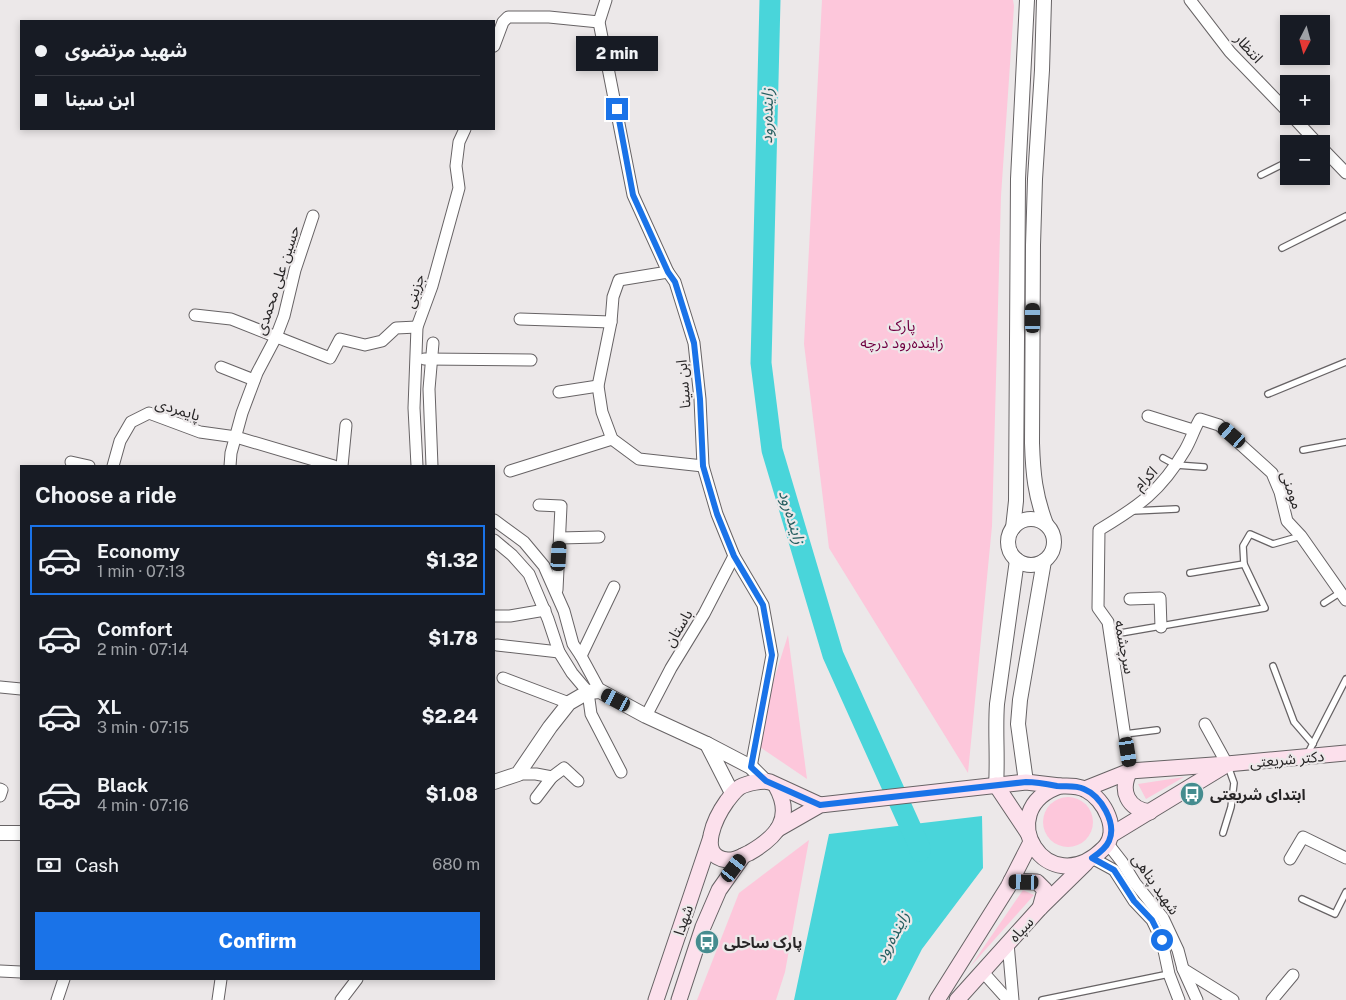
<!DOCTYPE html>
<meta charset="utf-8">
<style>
body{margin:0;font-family:"Public Sans","Noto Sans Arabic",sans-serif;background:#242831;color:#f1f3f6;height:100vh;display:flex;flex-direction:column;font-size:19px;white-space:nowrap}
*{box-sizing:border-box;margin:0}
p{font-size:16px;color:#9ea1a6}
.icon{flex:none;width:28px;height:28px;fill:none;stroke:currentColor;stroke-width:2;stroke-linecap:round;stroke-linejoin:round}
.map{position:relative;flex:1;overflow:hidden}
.sheet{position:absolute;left:20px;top:465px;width:475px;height:515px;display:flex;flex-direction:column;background:#171b24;border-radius:0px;box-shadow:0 2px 8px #0003}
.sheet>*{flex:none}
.guide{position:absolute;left:20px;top:20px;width:475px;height:110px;border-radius:0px;box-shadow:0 2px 8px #0003;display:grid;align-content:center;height:110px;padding:0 15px;background:#171b24}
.needle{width:32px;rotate:186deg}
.controls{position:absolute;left:1280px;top:15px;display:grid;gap:10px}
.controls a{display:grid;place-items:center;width:50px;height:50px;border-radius:0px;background:#171b24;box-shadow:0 2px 8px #0003;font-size:25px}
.end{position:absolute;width:22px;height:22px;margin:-11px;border:6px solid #1a73e8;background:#fff;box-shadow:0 0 0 2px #fff}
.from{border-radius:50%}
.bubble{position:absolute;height:35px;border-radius:0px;background:#171b24;box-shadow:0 2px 8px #0003;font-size:16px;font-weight:800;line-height:35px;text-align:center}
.car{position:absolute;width:15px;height:30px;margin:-15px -8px;border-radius:6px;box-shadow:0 0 4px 1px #0007;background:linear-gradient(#222 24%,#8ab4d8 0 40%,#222 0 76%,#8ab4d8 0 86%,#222 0)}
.guide b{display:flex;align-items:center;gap:18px;height:48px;font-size:19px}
.guide b+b{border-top:1px solid #363941}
.guide i{width:12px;height:12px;background:#f1f3f6}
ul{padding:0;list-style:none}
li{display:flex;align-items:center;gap:15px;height:70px;margin:0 10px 8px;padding:0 5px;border:2px solid transparent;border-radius:0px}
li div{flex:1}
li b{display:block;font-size:19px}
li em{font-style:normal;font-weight:800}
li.selected{border-color:#1a73e8}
li>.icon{width:45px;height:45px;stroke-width:1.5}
h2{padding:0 15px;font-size:22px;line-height:60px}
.pay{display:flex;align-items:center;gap:12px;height:55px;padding:0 15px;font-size:19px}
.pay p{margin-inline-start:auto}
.action{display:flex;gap:10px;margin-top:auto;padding:10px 15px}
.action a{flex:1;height:58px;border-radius:0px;background:#1a73e8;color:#fff;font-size:20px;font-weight:800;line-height:58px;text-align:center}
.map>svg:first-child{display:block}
.green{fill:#fdc7db}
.water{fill:#49d5da}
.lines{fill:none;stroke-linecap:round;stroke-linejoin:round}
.river{stroke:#49d5da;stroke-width:21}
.service-casing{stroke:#676365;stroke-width:8}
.minor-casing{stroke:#676365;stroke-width:13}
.tertiary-casing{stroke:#676365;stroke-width:16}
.secondary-casing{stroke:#676365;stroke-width:17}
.service{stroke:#fff;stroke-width:5.5}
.minor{stroke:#fff;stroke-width:11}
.tertiary{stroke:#fff;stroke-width:14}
.secondary{stroke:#fce0ec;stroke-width:15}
.route{stroke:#1a73e8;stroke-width:6}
.labels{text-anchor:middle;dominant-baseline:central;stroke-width:4.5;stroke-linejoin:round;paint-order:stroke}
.street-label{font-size:15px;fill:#272526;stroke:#ece8e9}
.park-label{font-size:15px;fill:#700042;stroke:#ece8e9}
.poi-label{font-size:15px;font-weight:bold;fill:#272526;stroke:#ece8e9;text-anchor:start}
.water-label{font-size:16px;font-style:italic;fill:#255e60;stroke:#ece8e9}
</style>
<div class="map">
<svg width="1346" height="1000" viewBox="0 0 1346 1000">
<rect width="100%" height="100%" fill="#ece8e9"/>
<g class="green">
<polygon points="822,0 1013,0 1014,6 1001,196 992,526 968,773 829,548 804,344"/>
<polygon points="788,635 807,779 754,743"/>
<polygon points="1184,777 1146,799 1138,784"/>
<circle cx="1068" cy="822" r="25"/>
<polygon points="809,840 785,972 776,1000 697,1000 739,893"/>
<polygon points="1023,890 1034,895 970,967"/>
</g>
<polygon class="water" points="982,816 983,868 922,949 896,1000 794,1000 829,834"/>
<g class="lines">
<polyline class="river" points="770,0 761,363 772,450 833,655 920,848 920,851"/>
<g class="service-casing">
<g id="service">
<polyline points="1261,175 1289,161"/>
<polyline points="1282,248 1346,216"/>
<polyline points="1268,394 1346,362"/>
<polyline points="1303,450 1346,442"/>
<polyline points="1163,458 1176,465 1204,467"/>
<polyline points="1133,511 1176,509"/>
<polyline points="1190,573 1244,564"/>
<polyline points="1324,603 1341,592"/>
<polyline points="1109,635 1265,608 1244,564 1243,546 1250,534 1273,544 1301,536"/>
<polyline points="1273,666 1294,722 1313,744"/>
<polyline points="1125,734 1157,730"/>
<polyline points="1307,755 1346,679"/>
<polyline points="1223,833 1231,807 1234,783 1228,766"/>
<polyline points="1302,899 1335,914 1346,892"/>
<polyline points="1042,1000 1169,974"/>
</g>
</g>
<g class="minor-casing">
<g id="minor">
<polyline points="606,0 599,22 633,195 668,272 675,282 694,343 700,399 703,466 717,514 734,556 763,605 772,655 751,767"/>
<polyline points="1190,0 1230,52 1289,113"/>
<polyline points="494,46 503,22 508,17 549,17 599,22"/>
<polyline points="1292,116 1318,144"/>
<polyline points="1321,147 1346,173"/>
<polyline points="668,272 619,280 613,297 611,322 598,386 602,412 612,439 639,459 703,466"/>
<polyline points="195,315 231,319 330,358 340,339 365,345 382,341 396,328 417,327"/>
<polyline points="520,319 611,322"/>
<polyline points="424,359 531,360"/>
<polyline points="221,367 254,380"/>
<polyline points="559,392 598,386"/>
<polyline points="1148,416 1193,430"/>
<polyline points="71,462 89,466"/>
<polyline points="113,466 120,441 131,422 149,413 200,432 236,437 334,466"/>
<polyline points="230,466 231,453 242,413 257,373 276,337 284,316 295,270 313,216"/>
<polyline points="342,466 346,425"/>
<polyline points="417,466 414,408 417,327 432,286 459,188 456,166 459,142 465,129"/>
<polyline points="432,466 429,389 433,343"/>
<polyline points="510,471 612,439"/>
<polyline points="539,505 561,506 557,590"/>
<polyline points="494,520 524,542 544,566 564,611 573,644 581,656 600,691"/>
<polyline points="560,538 599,537"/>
<polyline points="494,540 512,555 529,574 548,619 559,652 572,673 588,692 591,714 621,772"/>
<polyline points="1130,599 1160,598 1161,627"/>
<polyline points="494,616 510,616 545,610"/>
<polyline points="497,645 559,652"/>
<polyline points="581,656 614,587"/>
<polyline points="503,678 569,703"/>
<polyline points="0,687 21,689"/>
<polyline points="646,716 671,668 704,614 734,556"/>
<polyline points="1205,724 1227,764"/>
<path d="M1130,771L1108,622L1098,608L1099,530C1139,506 1161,491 1185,450C1191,440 1194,429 1200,419L1219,425L1272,473L1280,492L1287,521L1301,536L1346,600"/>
<polyline points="518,774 536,774 552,777 564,768 578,781"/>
<polyline points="0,789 2,790 0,796"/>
<polyline points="536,798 552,777"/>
<polyline points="1108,844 1122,862 1135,883 1163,918 1178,950 1183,969 1197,1000"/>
<polyline points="1092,858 1114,870 1134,901 1152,920 1162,941 1169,974 1179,1000"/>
<polyline points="1290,859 1303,837 1346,858"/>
<polyline points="1008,943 1013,1000"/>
<polyline points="1183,969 1233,1000"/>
<polyline points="0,971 21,972"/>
<polyline points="982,971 1008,1000"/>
<polyline points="57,1000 64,979"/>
<polyline points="218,1000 221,979"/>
<polyline points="341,1000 357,979"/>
<polyline points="1272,1000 1293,975"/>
</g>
</g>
<g class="tertiary-casing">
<g id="tertiary">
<path d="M1044,0L1042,70L1035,179L1033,245L1032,443C1033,474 1035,495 1046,524"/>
<circle cx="1031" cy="542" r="23"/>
<polyline points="1013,528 1016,501 1018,179 1027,0"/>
<polyline points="494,782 518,774 550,727 569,703 588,692 600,691 646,716 707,744"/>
<polyline points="1026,782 1018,724 1020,700 1044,561"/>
<path d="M996,785C998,758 995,731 997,704L1017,560"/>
<polyline points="732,793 707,744 751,767 765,781"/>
<polyline points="0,833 21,833"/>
</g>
</g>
<g class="secondary-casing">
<g id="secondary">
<path d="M1130,771C1119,791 1128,809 1150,812"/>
<polyline points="996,785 1028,833"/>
<path d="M776,786C794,818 777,837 749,853C742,856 735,861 727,860C695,856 717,815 727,801C731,796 735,790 740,787C747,783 763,780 770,782L820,805"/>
<path d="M1060,786C1069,786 1078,785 1086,790C1104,799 1121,831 1104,848C1047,905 990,810 1060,786Z"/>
<polyline points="1085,789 1130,771 1227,764 1346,753"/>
<polyline points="778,829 820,805 1026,782 1060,786"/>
<polyline points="1111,835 1226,765"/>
<polyline points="1011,881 1037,882 1045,890 1040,908"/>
<polyline points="656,1000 710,840"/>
<polyline points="679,1000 703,927 719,890 743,856"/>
<polyline points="937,1000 1008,887 1031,842"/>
<polyline points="957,1000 1039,909 1086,863"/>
</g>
</g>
<use href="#service" class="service"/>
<use href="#minor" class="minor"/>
<use href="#tertiary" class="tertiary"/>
<use href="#secondary" class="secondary"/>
</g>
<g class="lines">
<path class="route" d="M617,109L633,195L668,272L675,282L694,343L700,399L703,466L717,514L734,556L763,605L772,655L751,767L766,781L820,805L1026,782C1036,782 1047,784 1057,786C1067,787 1075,785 1084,789C1101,796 1117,823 1109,841C1106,848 1098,854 1092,858L1114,870L1134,901L1152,920L1162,940"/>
</g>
<defs>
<g id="bus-disc" transform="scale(1.25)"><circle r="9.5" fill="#458c8f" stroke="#ece8e9"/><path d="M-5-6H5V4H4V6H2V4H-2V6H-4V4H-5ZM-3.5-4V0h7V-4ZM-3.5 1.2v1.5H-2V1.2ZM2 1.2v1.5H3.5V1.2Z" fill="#fff"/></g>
</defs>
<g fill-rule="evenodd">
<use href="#bus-disc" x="1192" y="794"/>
<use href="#bus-disc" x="707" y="942"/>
</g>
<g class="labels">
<g class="street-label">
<text transform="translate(1249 48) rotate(48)">انتظار</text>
<text transform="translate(277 280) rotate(-72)">حسین علی محمدی</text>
<text transform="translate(414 291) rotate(-71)">جزینی</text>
<text transform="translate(683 384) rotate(-95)">ابن سینا</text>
<text transform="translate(178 409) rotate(17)">پایمردی</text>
<text transform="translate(1145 478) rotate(-44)">اکرام</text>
<text transform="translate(1292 490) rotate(71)">مومنی</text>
<text transform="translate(678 628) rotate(-59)">باستان</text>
<text transform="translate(1125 647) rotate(79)">سرچشمه</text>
<text transform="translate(1287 759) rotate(-5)">دکتر شریعتی</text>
<text transform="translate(1156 884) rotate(55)">شهید پناهی</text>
<text transform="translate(683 920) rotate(-71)">شهدا</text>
<text transform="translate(1021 929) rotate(-47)">سپاه</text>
</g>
<g class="park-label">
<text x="902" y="325">پارک<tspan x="902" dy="17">زاینده‌رود درچه</tspan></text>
</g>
<g class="poi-label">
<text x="1210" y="794">ابتدای شریعتی</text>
<text x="724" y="942">پارک ساحلی</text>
</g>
<g class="water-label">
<text transform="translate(767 116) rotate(-89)">زاینده‌رود</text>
<text transform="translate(792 517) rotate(73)">زاینده‌رود</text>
<text transform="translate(892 937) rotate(-62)">زاینده‌رود</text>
</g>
</g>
</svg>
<div class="controls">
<a><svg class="needle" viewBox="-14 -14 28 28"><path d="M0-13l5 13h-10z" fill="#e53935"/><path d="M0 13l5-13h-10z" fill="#9ea1a6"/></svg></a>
<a>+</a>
<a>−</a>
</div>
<i class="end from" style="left:1162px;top:940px"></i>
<i class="end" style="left:617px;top:109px"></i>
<div class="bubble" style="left:576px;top:36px;width:82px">2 min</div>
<i class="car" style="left:1033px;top:318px;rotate:0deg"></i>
<i class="car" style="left:1232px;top:435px;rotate:311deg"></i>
<i class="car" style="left:559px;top:556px;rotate:3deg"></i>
<i class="car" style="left:616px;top:700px;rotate:297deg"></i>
<i class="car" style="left:1128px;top:752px;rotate:171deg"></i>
<i class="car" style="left:734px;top:868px;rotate:37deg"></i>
<i class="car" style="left:1024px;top:882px;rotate:272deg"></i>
<div class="guide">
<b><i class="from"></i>شهيد مرتضوی</b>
<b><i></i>ابن سینا</b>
</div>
<section class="sheet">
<h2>Choose a ride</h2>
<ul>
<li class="selected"><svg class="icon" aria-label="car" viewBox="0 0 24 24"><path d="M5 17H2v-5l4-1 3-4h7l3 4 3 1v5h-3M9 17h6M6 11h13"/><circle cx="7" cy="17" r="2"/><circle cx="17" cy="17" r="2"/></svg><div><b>Economy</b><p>1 min · 07:13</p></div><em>$1.32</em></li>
<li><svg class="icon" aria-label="car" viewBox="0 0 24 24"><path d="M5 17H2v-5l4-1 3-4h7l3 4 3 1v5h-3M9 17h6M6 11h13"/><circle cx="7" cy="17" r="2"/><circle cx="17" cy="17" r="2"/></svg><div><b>Comfort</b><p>2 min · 07:14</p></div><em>$1.78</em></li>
<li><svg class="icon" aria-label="car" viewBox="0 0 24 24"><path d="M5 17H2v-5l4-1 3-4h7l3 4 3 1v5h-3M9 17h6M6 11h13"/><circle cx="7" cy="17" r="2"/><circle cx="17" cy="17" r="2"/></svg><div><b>XL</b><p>3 min · 07:15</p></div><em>$2.24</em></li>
<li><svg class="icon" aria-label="car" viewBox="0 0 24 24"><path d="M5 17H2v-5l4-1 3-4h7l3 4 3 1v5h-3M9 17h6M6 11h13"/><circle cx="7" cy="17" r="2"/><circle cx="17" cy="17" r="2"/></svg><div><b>Black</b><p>4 min · 07:16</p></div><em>$1.08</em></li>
</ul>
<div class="pay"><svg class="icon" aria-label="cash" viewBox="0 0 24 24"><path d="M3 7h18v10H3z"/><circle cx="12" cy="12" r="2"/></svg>Cash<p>680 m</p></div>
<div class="action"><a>Confirm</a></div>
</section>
</div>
